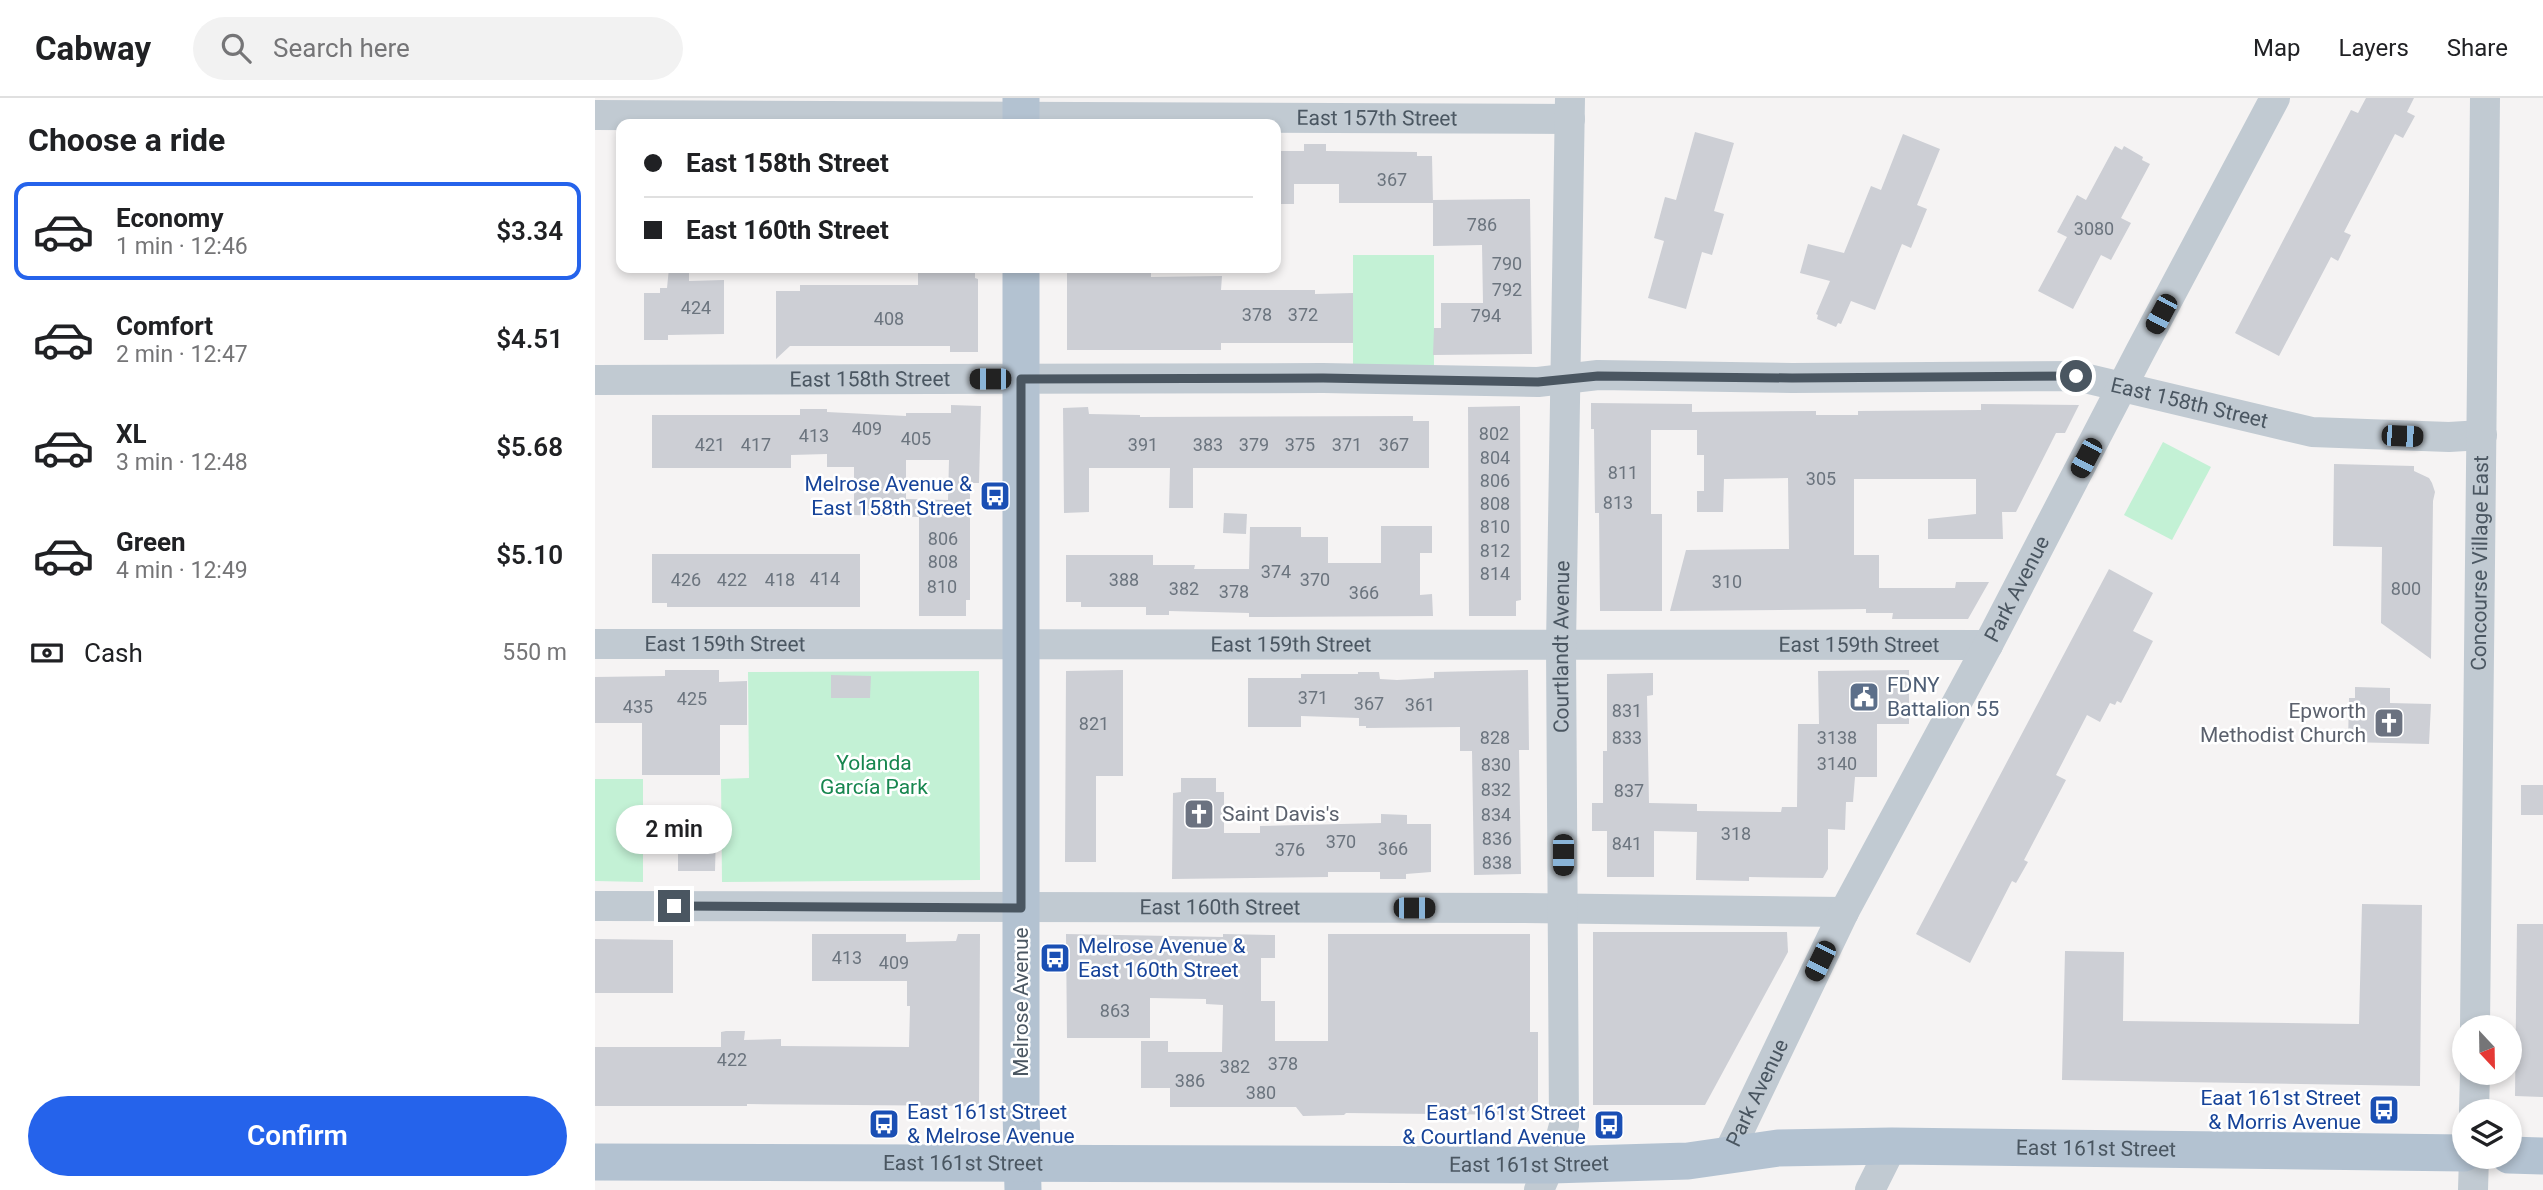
<!DOCTYPE html>
<meta charset="utf-8">
<style>
body{margin:0;font-family:Roboto,sans-serif;background:#f2f2f2;color:#202124;height:100vh;display:flex;flex-direction:column;font-size:26px;white-space:nowrap}
*{box-sizing:border-box;margin:0}
p{font-size:23px;color:#757577}
.icon{flex:none;width:38px;height:38px;fill:none;stroke:currentColor;stroke-width:2;stroke-linecap:round;stroke-linejoin:round}
.map{position:relative;flex:1;overflow:hidden}
.details{display:flex;flex-direction:column;background:#fff;width:595px}
.details>*{flex:none}
.hud{position:absolute;left:21px;top:21px;width:665px;height:154px;border-radius:14px;box-shadow:0 4px 10px #0003;display:grid;align-content:center;height:154px;padding:0 28px;background:#fff}
.needle{width:46px;rotate:158deg}
.fabs{position:absolute;left:1857px;top:917px;display:grid;gap:14px}
.fabs a{display:grid;place-items:center;width:70px;height:70px;border-radius:50%;background:#fff;box-shadow:0 4px 10px #0003;font-size:35px}
.end{position:absolute;width:32px;height:32px;margin:-16px;border:9px solid #4a5661;background:#fff;box-shadow:0 0 0 4px #fff}
.from{border-radius:50%}
.bubble{position:absolute;height:49px;border-radius:24px;background:#fff;box-shadow:0 4px 10px #0003;font-size:23px;font-weight:600;line-height:49px;text-align:center}
.car{position:absolute;width:21px;height:42px;margin:-21px -10px;border-radius:9px;box-shadow:0 0 5px 2px #0007;background:linear-gradient(#222 24%,#8ab4d8 0 40%,#222 0 76%,#8ab4d8 0 86%,#222 0)}
.hud b{display:flex;align-items:center;gap:24px;height:66px;font-size:26px}
.hud b+b{border-top:2px solid #e0e0e0}
.hud i{width:18px;height:18px;background:#202124}
ul{padding:0;list-style:none}
li{display:flex;align-items:center;gap:21px;height:98px;margin:0 14px 10px;padding:0 14px;border:4px solid transparent;border-radius:14px}
li div{flex:1}
li b{display:block;font-size:26px}
li em{font-style:normal;font-weight:600}
li.current{border-color:#2563eb}
li>.icon{width:63px;height:63px;stroke-width:1.5}
h2{padding:0 28px;font-size:32px;line-height:84px}
.pay{display:flex;align-items:center;gap:18px;height:77px;padding:0 28px;font-size:26px}
.pay p{margin-inline-start:auto}
.primary-button{display:flex;gap:14px;margin-top:auto;padding:14px 28px}
.primary-button a{flex:1;height:80px;border-radius:42px;background:#2563eb;color:#fff;font-size:28px;font-weight:600;line-height:80px;text-align:center}
header{display:flex;align-items:center;gap:42px;box-sizing:border-box;height:98px;padding:0 35px;background:#fff;border-bottom:2px solid #e0e0e0}
header strong{font-size:33px}
nav{display:flex;gap:38px;margin-inline-start:auto;font-size:24px}
.search{width:490px;height:63px;background:#f2f2f2;display:flex;align-items:center;gap:18px;box-sizing:border-box;padding:0 24px;border-radius:38px;color:#757577;font-size:26px}
main{display:flex;flex:1;min-height:0}
.map>svg:first-child{display:block}
.green{fill:#c3f1d5}
.building{fill:#cdcfd5;fill-rule:evenodd}
.lines{fill:none;stroke-linecap:round;stroke-linejoin:round}
.minor{stroke:#c1cad2;stroke-width:30}
.major{stroke:#b3c2d1;stroke-width:37}
.route{stroke:#4a5661;stroke-width:9}
.labels{text-anchor:middle;dominant-baseline:central;stroke-width:5;stroke-linejoin:round;paint-order:stroke}
.number-label{font-size:18px;fill:#6b747e}
.street-label{font-size:21px;fill:#4a5661;stroke:#fff}
.transit-label{font-size:21px;fill:#164399;stroke:#fff;text-anchor:end}
.service-label{font-size:21px;fill:#4e5e75;stroke:#fff;text-anchor:start}
.worship-label{font-size:21px;fill:#5b616d;stroke:#fff;text-anchor:end}
.park-label{font-size:21px;fill:#17864f;stroke:#fff}
</style>
<header>
<strong>Cabway</strong>
<div class="search"><svg class="icon" aria-label="search" viewBox="0 0 24 24"><circle cx="10" cy="10" r="6"/><path d="M15 15l6 6"/></svg>Search here</div>
<nav><a>Map</a><a>Layers</a><a>Share</a></nav>
</header>
<main>
<section class="details">
<h2>Choose a ride</h2>
<ul>
<li class="current"><svg class="icon" aria-label="car" viewBox="0 0 24 24"><path d="M5 17H2v-5l4-1 3-4h7l3 4 3 1v5h-3M9 17h6M6 11h13"/><circle cx="7" cy="17" r="2"/><circle cx="17" cy="17" r="2"/></svg><div><b>Economy</b><p>1 min · 12:46</p></div><em>$3.34</em></li>
<li><svg class="icon" aria-label="car" viewBox="0 0 24 24"><path d="M5 17H2v-5l4-1 3-4h7l3 4 3 1v5h-3M9 17h6M6 11h13"/><circle cx="7" cy="17" r="2"/><circle cx="17" cy="17" r="2"/></svg><div><b>Comfort</b><p>2 min · 12:47</p></div><em>$4.51</em></li>
<li><svg class="icon" aria-label="car" viewBox="0 0 24 24"><path d="M5 17H2v-5l4-1 3-4h7l3 4 3 1v5h-3M9 17h6M6 11h13"/><circle cx="7" cy="17" r="2"/><circle cx="17" cy="17" r="2"/></svg><div><b>XL</b><p>3 min · 12:48</p></div><em>$5.68</em></li>
<li><svg class="icon" aria-label="car" viewBox="0 0 24 24"><path d="M5 17H2v-5l4-1 3-4h7l3 4 3 1v5h-3M9 17h6M6 11h13"/><circle cx="7" cy="17" r="2"/><circle cx="17" cy="17" r="2"/></svg><div><b>Green</b><p>4 min · 12:49</p></div><em>$5.10</em></li>
</ul>
<div class="pay"><svg class="icon" aria-label="cash" viewBox="0 0 24 24"><path d="M3 7h18v10H3z"/><circle cx="12" cy="12" r="2"/></svg>Cash<p>550 m</p></div>
<div class="primary-button"><a>Confirm</a></div>
</section>
<div class="map">
<svg width="1948" height="1092" viewBox="0 0 1948 1092">
<rect width="100%" height="100%" fill="#f5f3f3"/>
<g class="green">
<polygon points="758,157 839,157 839,271 758,272"/>
<polygon points="1568,344 1616,369 1577,442 1529,417"/>
<polygon points="384,573 385,782 127,784 126,681 154,680 153,574"/>
<polygon points="0,681 48,681 48,784 0,783"/>
</g>
<g class="building">
<polygon points="1771,0 1819,0 1812,14 1820,18 1808,40 1800,36 1749,134 1756,137 1743,163 1736,159 1684,258 1640,235 1756,12 1763,15"/>
<polygon points="1100,34 1139,45 1119,113 1129,116 1117,157 1107,154 1091,211 1053,200 1069,143 1059,140 1070,99 1081,102"/>
<polygon points="1308,36 1345,51 1322,107 1332,111 1316,150 1307,146 1280,212 1256,203 1246,226 1243,225 1241,229 1222,221 1223,217 1221,216 1235,183 1205,175 1213,146 1249,155 1276,88 1286,92"/>
<polygon points="709,46 731,46 731,53 822,54 822,58 837,58 838,105 744,105 744,86 699,86 699,106 681,106 681,53 709,53"/>
<polygon points="1520,48 1527,52 1529,48 1548,59 1547,62 1555,66 1526,120 1536,125 1516,162 1506,157 1478,211 1443,193 1472,139 1462,134 1482,97 1491,102"/>
<polygon points="935,101 937,256 838,257 839,230 846,230 846,205 888,205 887,147 838,148 838,102"/>
<polygon points="74,170 94,170 94,183 129,182 129,236 73,237 73,242 49,242 49,195 65,195 65,190 72,190"/>
<polygon points="323,170 380,170 380,180 383,181 383,254 355,254 355,248 195,248 181,261 181,193 205,193 205,187 323,187"/>
<polygon points="472,170 556,170 556,179 627,178 626,192 720,192 720,196 758,195 758,245 626,245 626,252 472,252"/>
<polygon points="996,305 1097,306 1097,314 1221,313 1221,317 1263,317 1263,313 1386,312 1386,306 1484,307 1470,335 1461,335 1421,414 1407,414 1408,441 1333,441 1333,421 1381,416 1381,381 1259,381 1259,457 1284,457 1284,490 1360,490 1361,484 1394,484 1373,521 1297,521 1298,515 1271,515 1271,511 1075,513 1091,452 1194,451 1193,380 1129,381 1128,414 1102,414 1102,393 1109,393 1109,357 1102,357 1102,332 1056,332 1056,416 1067,416 1067,513 1005,513 1004,415 1000,415 999,331 996,331"/>
<path d="M356,307L386,308L384,385H375V502H371V518H324V419L259,417V369H232V356L196,357V370H57V317H205V311H232V314L311,318V315H356ZM311,362H354L353,402L311,401Z"/>
<polygon points="925,308 926,502 921,503 921,518 874,518 873,309"/>
<polygon points="493,309 494,316 545,317 545,319 818,318 818,323 834,323 834,370 598,370 598,410 574,410 575,370 494,370 494,414 469,415 468,310"/>
<polygon points="1739,366 1819,368 1819,373 1834,380 1837,385 1840,394 1838,403 1836,561 1786,525 1787,449 1738,448"/>
<polygon points="629,415 652,416 651,436 628,435"/>
<polygon points="786,428 837,428 837,455 825,455 825,497 837,496 838,518 654,519 654,515 574,513 574,517 551,517 551,509 486,509 486,504 471,504 471,457 558,457 558,467 600,467 599,471 654,471 655,429 706,429 706,439 733,439 733,465 786,465"/>
<polygon points="57,456 265,456 265,509 72,509 72,505 57,505"/>
<polygon points="1514,471 1558,495 1538,533 1558,543 1526,605 1522,603 1520,607 1515,605 1505,624 1492,617 1461,677 1471,682 1429,762 1433,764 1421,785 1417,783 1375,865 1321,836"/>
<polygon points="70,572 124,572 124,584 152,583 152,627 125,627 125,677 47,677 47,625 0,625 0,579 70,578"/>
<polygon points="528,572 528,678 501,678 501,764 470,764 471,573"/>
<polygon points="933,572 934,652 924,652 926,776 879,777 877,653 865,653 865,629 771,630 771,628 764,628 764,620 706,618 706,629 653,629 653,580 706,580 706,576 763,576 763,574 784,574 785,581 802,582 839,580 839,574"/>
<polygon points="1314,572 1314,626 1282,626 1282,679 1260,679 1258,704 1251,704 1250,732 1233,731 1233,771 1228,780 1154,779 1154,783 1101,782 1102,734 1059,733 1059,779 1012,779 1012,733 997,733 997,705 1008,705 1008,653 1012,653 1012,576 1058,575 1058,597 1052,598 1054,705 1102,706 1102,713 1186,714 1187,709 1202,709 1203,626 1224,626 1223,573"/>
<polygon points="236,577 276,578 275,600 236,600"/>
<polygon points="1760,589 1795,590 1795,605 1836,606 1834,646 1753,644 1754,600 1760,600"/>
<polygon points="586,680 621,680 621,694 629,694 629,735 665,735 665,728 786,725 786,716 812,717 812,726 836,726 836,774 811,776 811,781 785,781 785,774 733,774 733,779 577,781 578,695 586,694"/>
<rect x="1926" y="687" width="22" height="30"/>
<polygon points="83,735 121,736 120,773 83,773"/>
<polygon points="1767,806 1827,807 1825,988 1467,982 1470,853 1529,854 1528,923 1764,926"/>
<polygon points="1922,826 1948,826 1948,999 1920,998"/>
<polygon points="998,834 1192,834 1193,854 1110,1007 998,1007"/>
<polygon points="217,836 311,836 311,844 361,843 363,836 385,836 384,1008 152,1006 152,1008 0,1008 0,949 126,949 126,934 131,933 150,933 149,942 186,941 186,948 314,949 315,908 312,908 312,883 217,883"/>
<polygon points="471,836 628,839 628,836 680,837 680,860 666,860 666,903 680,903 680,943 733,943 733,836 935,836 935,934 943,934 943,1004 929,1017 751,1015 749,1017 708,1018 701,1009 575,1009 575,990 546,990 546,943 573,943 573,954 627,954 628,907 611,906 611,901 555,900 555,940 472,940"/>
<polygon points="0,841 78,842 78,895 0,895"/>
</g>
<g class="lines">
<g class="minor">
<path id="s1" d="M0,17L975,21"/>
<path id="s2" d="M0,282L728,280L943,284L1003,277L1197,280L1481,278L1717,334L1854,339L1887,337"/>
<path id="s3" d="M0,546L1393,547"/>
<path id="s4" d="M0,808L929,810L1249,814"/>
<path id="s5" d="M1880,929L1890,0"/>
<polyline points="1879,1013 1880,975"/>
<path id="s6" d="M1132,1058L1249,814L1393,547L1545,254L1680,0"/>
<path id="s7" d="M944,1092L964,1046L969,1027L966,547L975,0"/>
<polyline points="1275,1092 1297,1048"/>
<polyline points="1878,1092 1879,1059"/>
</g>
<g class="major">
<polyline points="426,0 426,26"/>
<polyline points="426,170 426,1013 428,1092"/>
<polyline points="1914,1057 1948,1058"/>
<path id="s8" d="M0,1064L956,1067L1093,1063L1183,1050L1297,1048L1869,1055"/>
</g>
</g>
<g class="lines">
<polyline class="route" points="79,808 426,810 426,281 728,280 943,284 1003,278 1197,280 1481,278"/>
</g>
<defs>
<g id="bus-square" transform="scale(1.575)"><rect x="-9" y="-9" width="18" height="18" rx="4" fill="#1a4fb4" stroke="#fff"/><path d="M-5-6H5V4H4V6H2V4H-2V6H-4V4H-5ZM-3.5-4V0h7V-4ZM-3.5 1.2v1.5H-2V1.2ZM2 1.2v1.5H3.5V1.2Z" fill="#fff"/></g>
<g id="civic-square" transform="scale(1.575)"><rect x="-9" y="-9" width="18" height="18" rx="4" fill="#5c6f8a" stroke="#fff"/><path d="M-.6-6.5H3V-4.5H.6V-3L4-1V1h2V6H-6V1h2V-1L-.6-3ZM-1.2 2.5V6h2.4V2.5Z" fill="#fff"/></g>
<g id="church-square" transform="scale(1.575)"><rect x="-9" y="-9" width="18" height="18" rx="4" fill="#6b7280" stroke="#fff"/><path d="M-1.2-6h2.4v3.5h3.3v2.4h-3.3V6h-2.4V-.1h-3.3v-2.4h3.3Z" fill="#fff"/></g>
</defs>
<g fill-rule="evenodd">
<use href="#bus-square" x="400" y="398"/>
<use href="#civic-square" x="1269" y="599"/>
<use href="#church-square" x="1794" y="625"/>
<use href="#church-square" x="604" y="716"/>
<use href="#bus-square" x="460" y="860"/>
<use href="#bus-square" x="1789" y="1012"/>
<use href="#bus-square" x="289" y="1026"/>
<use href="#bus-square" x="1014" y="1027"/>
</g>
<g class="labels">
<g class="number-label">
<text x="797" y="81">367</text>
<text x="887" y="126">786</text>
<text x="1499" y="130">3080</text>
<text x="912" y="165">790</text>
<text x="912" y="191">792</text>
<text x="101" y="209">424</text>
<text x="662" y="216">378</text>
<text x="708" y="216">372</text>
<text x="891" y="217">794</text>
<text x="294" y="220">408</text>
<text x="272" y="330">409</text>
<text x="899" y="335">802</text>
<text x="219" y="337">413</text>
<text x="321" y="340">405</text>
<text x="115" y="346">421</text>
<text x="161" y="346">417</text>
<text x="548" y="346">391</text>
<text x="613" y="346">383</text>
<text x="659" y="346">379</text>
<text x="705" y="346">375</text>
<text x="752" y="346">371</text>
<text x="799" y="346">367</text>
<text x="900" y="359">804</text>
<text x="1028" y="374">811</text>
<text x="1226" y="380">305</text>
<text x="900" y="382">806</text>
<text x="1023" y="404">813</text>
<text x="900" y="405">808</text>
<text x="900" y="428">810</text>
<text x="348" y="440">806</text>
<text x="900" y="452">812</text>
<text x="348" y="463">808</text>
<text x="681" y="473">374</text>
<text x="900" y="475">814</text>
<text x="230" y="480">414</text>
<text x="91" y="481">426</text>
<text x="137" y="481">422</text>
<text x="185" y="481">418</text>
<text x="529" y="481">388</text>
<text x="720" y="481">370</text>
<text x="1132" y="483">310</text>
<text x="347" y="488">810</text>
<text x="589" y="490">382</text>
<text x="1811" y="490">800</text>
<text x="639" y="493">378</text>
<text x="769" y="494">366</text>
<text x="718" y="599">371</text>
<text x="97" y="600">425</text>
<text x="774" y="605">367</text>
<text x="825" y="606">361</text>
<text x="43" y="608">435</text>
<text x="1032" y="612">831</text>
<text x="499" y="625">821</text>
<text x="900" y="639">828</text>
<text x="1032" y="639">833</text>
<text x="1242" y="639">3138</text>
<text x="1242" y="665">3140</text>
<text x="901" y="666">830</text>
<text x="901" y="691">832</text>
<text x="1034" y="692">837</text>
<text x="901" y="716">834</text>
<text x="1141" y="735">318</text>
<text x="902" y="740">836</text>
<text x="746" y="743">370</text>
<text x="1032" y="745">841</text>
<text x="798" y="750">366</text>
<text x="695" y="751">376</text>
<text x="902" y="764">838</text>
<text x="252" y="859">413</text>
<text x="299" y="864">409</text>
<text x="520" y="912">863</text>
<text x="137" y="961">422</text>
<text x="688" y="965">378</text>
<text x="640" y="968">382</text>
<text x="595" y="982">386</text>
<text x="666" y="994">380</text>
</g>
<g class="street-label">
<text stroke="none"><textPath href="#s1" startOffset="782">East 157th Street</textPath></text>
<text stroke="none"><textPath href="#s2" startOffset="275">East 158th Street</textPath></text>
<text stroke="none"><textPath href="#s2" startOffset="1598">East 158th Street</textPath></text>
<text stroke="none"><textPath href="#s5" startOffset="464">Concourse Village East</textPath></text>
<text stroke="none"><textPath href="#s6" startOffset="637">Park Avenue</textPath></text>
<text stroke="none"><textPath href="#s3" startOffset="130">East 159th Street</textPath></text>
<text stroke="none"><textPath href="#s3" startOffset="696">East 159th Street</textPath></text>
<text stroke="none"><textPath href="#s3" startOffset="1264">East 159th Street</textPath></text>
<text stroke="none"><textPath href="#s7" startOffset="548">Courtlandt Avenue</textPath></text>
<text stroke="none"><textPath href="#s4" startOffset="625">East 160th Street</textPath></text>
<text transform="translate(426 904) rotate(-90)">Melrose Avenue</text>
<text stroke="none"><textPath href="#s6" startOffset="70">Park Avenue</textPath></text>
<text stroke="none"><textPath href="#s8" startOffset="1502">East 161st Street</textPath></text>
<text stroke="none"><textPath href="#s8" startOffset="368">East 161st Street</textPath></text>
<text stroke="none"><textPath href="#s8" startOffset="934">East 161st Street</textPath></text>
</g>
<g class="transit-label">
<text x="377" y="386">Melrose Avenue &amp;<tspan x="377" dy="24">East 158th Street</tspan></text>
<text x="483" y="848" text-anchor="start">Melrose Avenue &amp;<tspan x="483" dy="24">East 160th Street</tspan></text>
<text x="1766" y="1000">Eaat 161st Street<tspan x="1766" dy="24">&amp; Morris Avenue</tspan></text>
<text x="312" y="1014" text-anchor="start">East 161st Street<tspan x="312" dy="24">&amp; Melrose Avenue</tspan></text>
<text x="991" y="1015">East 161st Street<tspan x="991" dy="24">&amp; Courtland Avenue</tspan></text>
</g>
<g class="service-label">
<text x="1292" y="587">FDNY<tspan x="1292" dy="24">Battalion 55</tspan></text>
</g>
<g class="worship-label">
<text x="1771" y="613">Epworth<tspan x="1771" dy="24">Methodist Church</tspan></text>
<text x="627" y="716" text-anchor="start">Saint Davis's</text>
</g>
<g class="park-label">
<text x="279" y="665">Yolanda<tspan x="279" dy="24">García Park</tspan></text>
</g>
</g>
</svg>
<div class="fabs">
<a><svg class="needle" viewBox="-14 -14 28 28"><path d="M0-13l5 13h-10z" fill="#e53935"/><path d="M0 13l5-13h-10z" fill="#757577"/></svg></a>
<a><svg class="icon" aria-label="layers" viewBox="0 0 24 24"><path d="M12 4l9 5-9 5-9-5zM3 14l9 5 9-5"/></svg></a>
</div>
<i class="end from" style="left:1481px;top:278px"></i>
<i class="end" style="left:79px;top:808px"></i>
<div class="bubble" style="left:21px;top:707px;width:116px">2 min</div>
<i class="car" style="left:1566px;top:216px;rotate:208deg"></i>
<i class="car" style="left:395px;top:281px;rotate:270deg"></i>
<i class="car" style="left:1807px;top:338px;rotate:92deg"></i>
<i class="car" style="left:1491px;top:360px;rotate:208deg"></i>
<i class="car" style="left:968px;top:757px;rotate:180deg"></i>
<i class="car" style="left:819px;top:810px;rotate:90deg"></i>
<i class="car" style="left:1225px;top:863px;rotate:206deg"></i>
<div class="hud">
<b><i class="from"></i>East 158th Street</b>
<b><i></i>East 160th Street</b>
</div>
</div>
</main>
